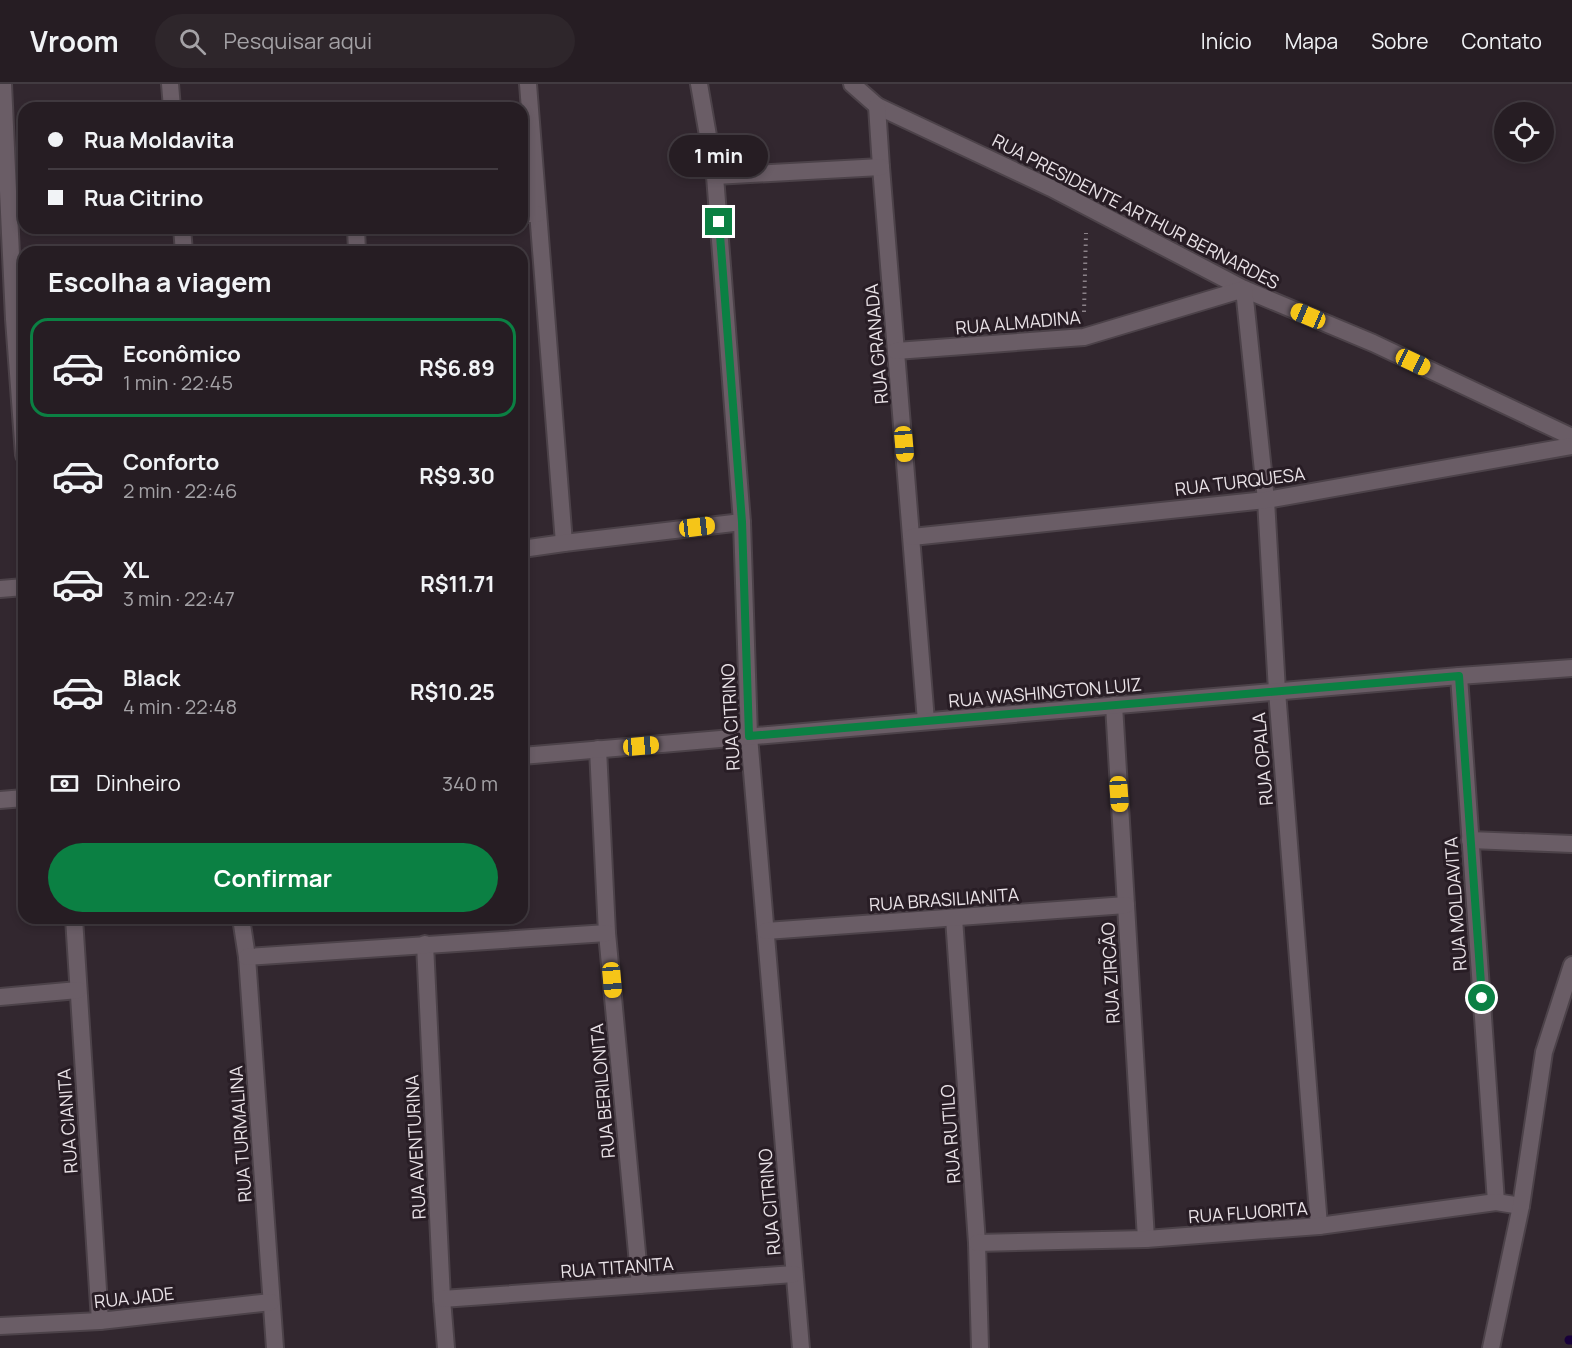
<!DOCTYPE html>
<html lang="pt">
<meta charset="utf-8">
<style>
body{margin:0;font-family:Manrope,sans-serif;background:#2e262b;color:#f1f3f6;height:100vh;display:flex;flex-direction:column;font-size:22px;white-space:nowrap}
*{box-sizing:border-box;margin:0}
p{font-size:20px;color:#a4a2a6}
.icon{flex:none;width:33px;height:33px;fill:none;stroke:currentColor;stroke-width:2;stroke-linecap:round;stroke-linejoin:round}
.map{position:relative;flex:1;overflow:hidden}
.details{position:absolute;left:18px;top:162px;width:510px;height:678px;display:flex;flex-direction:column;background:#261d23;border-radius:18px;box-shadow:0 3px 9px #0003,0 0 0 2px #423b41}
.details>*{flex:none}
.guide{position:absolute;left:18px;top:18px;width:510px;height:132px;border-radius:18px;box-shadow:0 3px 9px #0003,0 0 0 2px #423b41;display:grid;align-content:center;height:132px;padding:0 30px;background:#261d23}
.buttons{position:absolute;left:1494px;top:18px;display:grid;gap:12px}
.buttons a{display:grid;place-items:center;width:60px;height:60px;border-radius:50%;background:#261d23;box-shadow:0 3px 9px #0003,0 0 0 2px #423b41;font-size:30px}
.end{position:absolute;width:27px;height:27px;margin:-14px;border:8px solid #0b8043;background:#fff;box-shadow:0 0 0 3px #fff}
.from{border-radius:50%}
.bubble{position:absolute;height:42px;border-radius:21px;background:#261d23;box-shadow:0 3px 9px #0003,0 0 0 2px #423b41;font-size:20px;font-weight:700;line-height:42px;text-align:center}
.car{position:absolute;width:18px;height:36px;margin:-18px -9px;border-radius:8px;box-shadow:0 0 4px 2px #0007;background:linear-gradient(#f5c518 24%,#345 0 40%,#f5c518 0 76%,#345 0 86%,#f5c518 0)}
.guide b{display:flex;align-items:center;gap:21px;height:57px;font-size:22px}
.guide b+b{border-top:2px solid #423b41}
.guide i{width:15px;height:15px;background:#f1f3f6}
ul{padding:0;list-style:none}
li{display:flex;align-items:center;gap:18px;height:99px;margin:0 12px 9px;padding:0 18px;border:3px solid transparent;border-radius:18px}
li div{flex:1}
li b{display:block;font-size:22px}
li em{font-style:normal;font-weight:700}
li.selected{border-color:#0b8043}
li>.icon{width:54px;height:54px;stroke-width:1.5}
h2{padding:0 30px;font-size:27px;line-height:72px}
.pay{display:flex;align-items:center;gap:15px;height:66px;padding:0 30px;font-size:22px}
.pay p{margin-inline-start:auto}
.primary-button{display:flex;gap:12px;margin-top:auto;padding:12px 30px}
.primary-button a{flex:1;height:69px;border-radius:36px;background:#0b8043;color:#fff;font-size:24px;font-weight:700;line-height:69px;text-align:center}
header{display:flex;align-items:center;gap:36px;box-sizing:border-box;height:84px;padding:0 30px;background:#261d23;border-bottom:2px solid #423b41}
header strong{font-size:28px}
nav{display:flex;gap:33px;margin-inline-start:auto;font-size:21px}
.search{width:420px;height:54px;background:#2e262b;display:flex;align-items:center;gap:15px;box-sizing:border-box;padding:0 21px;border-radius:33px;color:#a4a2a6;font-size:22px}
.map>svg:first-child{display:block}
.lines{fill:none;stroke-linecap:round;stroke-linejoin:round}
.stream{stroke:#18003a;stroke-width:9}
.minor-casing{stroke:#4c4249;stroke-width:20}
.path{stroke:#8b8289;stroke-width:4;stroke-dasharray:1.5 4.5;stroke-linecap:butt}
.minor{stroke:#6a5d66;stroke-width:16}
.route{stroke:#0b8043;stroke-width:8}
.labels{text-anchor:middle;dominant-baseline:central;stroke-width:6;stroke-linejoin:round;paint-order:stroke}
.street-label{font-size:18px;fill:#e9e2e7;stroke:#281d25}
</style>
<header>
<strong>Vroom</strong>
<div class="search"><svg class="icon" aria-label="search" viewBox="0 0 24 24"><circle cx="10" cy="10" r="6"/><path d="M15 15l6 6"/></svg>Pesquisar aqui</div>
<nav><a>Início</a><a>Mapa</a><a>Sobre</a><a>Contato</a></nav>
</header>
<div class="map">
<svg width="1572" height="1264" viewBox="0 0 1572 1264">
<rect width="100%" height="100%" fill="#32272f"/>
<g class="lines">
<polyline class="stream" points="1569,1256 1572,1256"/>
<g class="minor-casing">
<g id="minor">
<polyline points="3,0 14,235 24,371"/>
<polyline points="170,0 172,24"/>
<polyline points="528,0 564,459"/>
<polyline points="699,0 715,92 742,438 749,652 801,1264"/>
<polyline points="852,0 877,22 1051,104 1244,205 1373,259 1572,353"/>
<polyline points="877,22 881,83 926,637"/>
<polyline points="715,92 881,83"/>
<polyline points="522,130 537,130"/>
<polyline points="182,144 184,168"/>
<polyline points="356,144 357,168"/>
<polyline points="896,267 1084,253 1244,205 1266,416 1277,607 1319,1142"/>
<polyline points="912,453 1266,416 1572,362"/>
<polyline points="522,465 564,459 742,438"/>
<polyline points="0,505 24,503"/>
<polyline points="1459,592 1496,1118"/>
<polyline points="1114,621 1146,1155"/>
<polyline points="598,665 607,849 640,1201"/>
<polyline points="522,672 1459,592 1572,584"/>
<polyline points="0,716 24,714"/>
<polyline points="1470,756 1572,760"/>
<polyline points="74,834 100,1237"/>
<polyline points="241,834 247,873 275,1264"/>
<polyline points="954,834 977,1159 980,1264"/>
<polyline points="766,847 1126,821"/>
<polyline points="425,860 442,1215 446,1264"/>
<polyline points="247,873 607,849"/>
<polyline points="0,913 78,906"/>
<polyline points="977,1159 1146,1155 1319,1142 1496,1118 1521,1122"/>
<polyline points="442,1215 794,1190"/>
<polyline points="0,1242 100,1237 271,1218"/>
<polyline points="1491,1264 1521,1122 1544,968 1572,881"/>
</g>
</g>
<polyline class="path" points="1084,228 1086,149"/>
<use href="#minor" class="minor"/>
</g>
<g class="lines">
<polyline class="route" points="719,138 742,438 749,652 1459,592 1482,914"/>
</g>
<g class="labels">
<g class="street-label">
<text transform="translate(1136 127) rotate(27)">RUA PRESIDENTE ARTHUR BERNARDES</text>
<text transform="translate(1018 238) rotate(-5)">RUA ALMADINA</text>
<text transform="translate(876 260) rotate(-95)">RUA GRANADA</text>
<text transform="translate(1240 397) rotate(-7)">RUA TURQUESA</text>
<text transform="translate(1045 608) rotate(-5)">RUA WASHINGTON LUIZ</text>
<text transform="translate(730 633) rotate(-93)">RUA CITRINO</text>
<text transform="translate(1262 675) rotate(-95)">RUA OPALA</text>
<text transform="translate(944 815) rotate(-4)">RUA BRASILIANITA</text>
<text transform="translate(1455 820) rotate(-94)">RUA MOLDAVITA</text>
<text transform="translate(1110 889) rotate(-93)">RUA ZIRCÃO</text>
<text transform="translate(602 1007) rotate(-95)">RUA BERILONITA</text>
<text transform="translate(67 1037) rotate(-94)">RUA CIANITA</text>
<text transform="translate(240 1050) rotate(-94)">RUA TURMALINA</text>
<text transform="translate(950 1050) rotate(-94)">RUA RUTILO</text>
<text transform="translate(415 1063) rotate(-93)">RUA AVENTURINA</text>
<text transform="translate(769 1118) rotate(-95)">RUA CITRINO</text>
<text transform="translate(1248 1128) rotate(-4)">RUA FLUORITA</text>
<text transform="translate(617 1183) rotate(-4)">RUA TITANITA</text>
<text transform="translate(134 1213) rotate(-6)">RUA JADE</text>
</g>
</g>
</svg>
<div class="buttons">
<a><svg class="icon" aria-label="locate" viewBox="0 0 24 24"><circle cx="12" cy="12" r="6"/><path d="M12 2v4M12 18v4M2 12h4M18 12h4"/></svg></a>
</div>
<i class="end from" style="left:1482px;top:914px"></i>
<i class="end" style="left:719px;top:138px"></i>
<div class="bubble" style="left:669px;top:51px;width:99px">1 min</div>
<i class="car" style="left:1308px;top:232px;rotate:293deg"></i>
<i class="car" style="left:1413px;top:278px;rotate:115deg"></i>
<i class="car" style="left:904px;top:360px;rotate:175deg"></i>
<i class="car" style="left:697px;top:443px;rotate:83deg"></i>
<i class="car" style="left:641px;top:662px;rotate:85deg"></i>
<i class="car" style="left:1119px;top:710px;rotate:176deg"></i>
<i class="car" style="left:612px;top:896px;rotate:175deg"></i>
<div class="guide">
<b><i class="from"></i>Rua Moldavita</b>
<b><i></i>Rua Citrino</b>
</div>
<section class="details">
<h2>Escolha a viagem</h2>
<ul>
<li class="selected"><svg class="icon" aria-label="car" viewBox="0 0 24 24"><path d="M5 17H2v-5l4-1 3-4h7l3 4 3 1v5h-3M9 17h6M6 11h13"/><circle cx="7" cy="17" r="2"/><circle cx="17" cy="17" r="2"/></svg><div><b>Econômico</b><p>1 min · 22:45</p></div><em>R$6.89</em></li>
<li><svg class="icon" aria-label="car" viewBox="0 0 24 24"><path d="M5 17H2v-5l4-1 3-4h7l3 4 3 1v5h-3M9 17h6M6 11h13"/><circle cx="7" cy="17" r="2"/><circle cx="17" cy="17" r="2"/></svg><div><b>Conforto</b><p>2 min · 22:46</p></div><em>R$9.30</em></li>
<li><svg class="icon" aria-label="car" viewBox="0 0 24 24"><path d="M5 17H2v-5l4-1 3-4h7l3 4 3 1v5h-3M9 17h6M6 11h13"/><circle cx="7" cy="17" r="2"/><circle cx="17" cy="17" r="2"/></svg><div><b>XL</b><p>3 min · 22:47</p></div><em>R$11.71</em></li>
<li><svg class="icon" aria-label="car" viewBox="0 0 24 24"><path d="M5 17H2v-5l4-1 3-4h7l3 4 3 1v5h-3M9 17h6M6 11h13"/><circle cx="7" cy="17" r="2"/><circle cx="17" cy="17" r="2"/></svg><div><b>Black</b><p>4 min · 22:48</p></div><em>R$10.25</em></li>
</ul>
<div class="pay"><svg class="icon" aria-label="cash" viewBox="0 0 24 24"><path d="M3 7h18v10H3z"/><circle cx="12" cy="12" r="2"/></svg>Dinheiro<p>340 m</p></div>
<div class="primary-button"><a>Confirmar</a></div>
</section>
</div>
